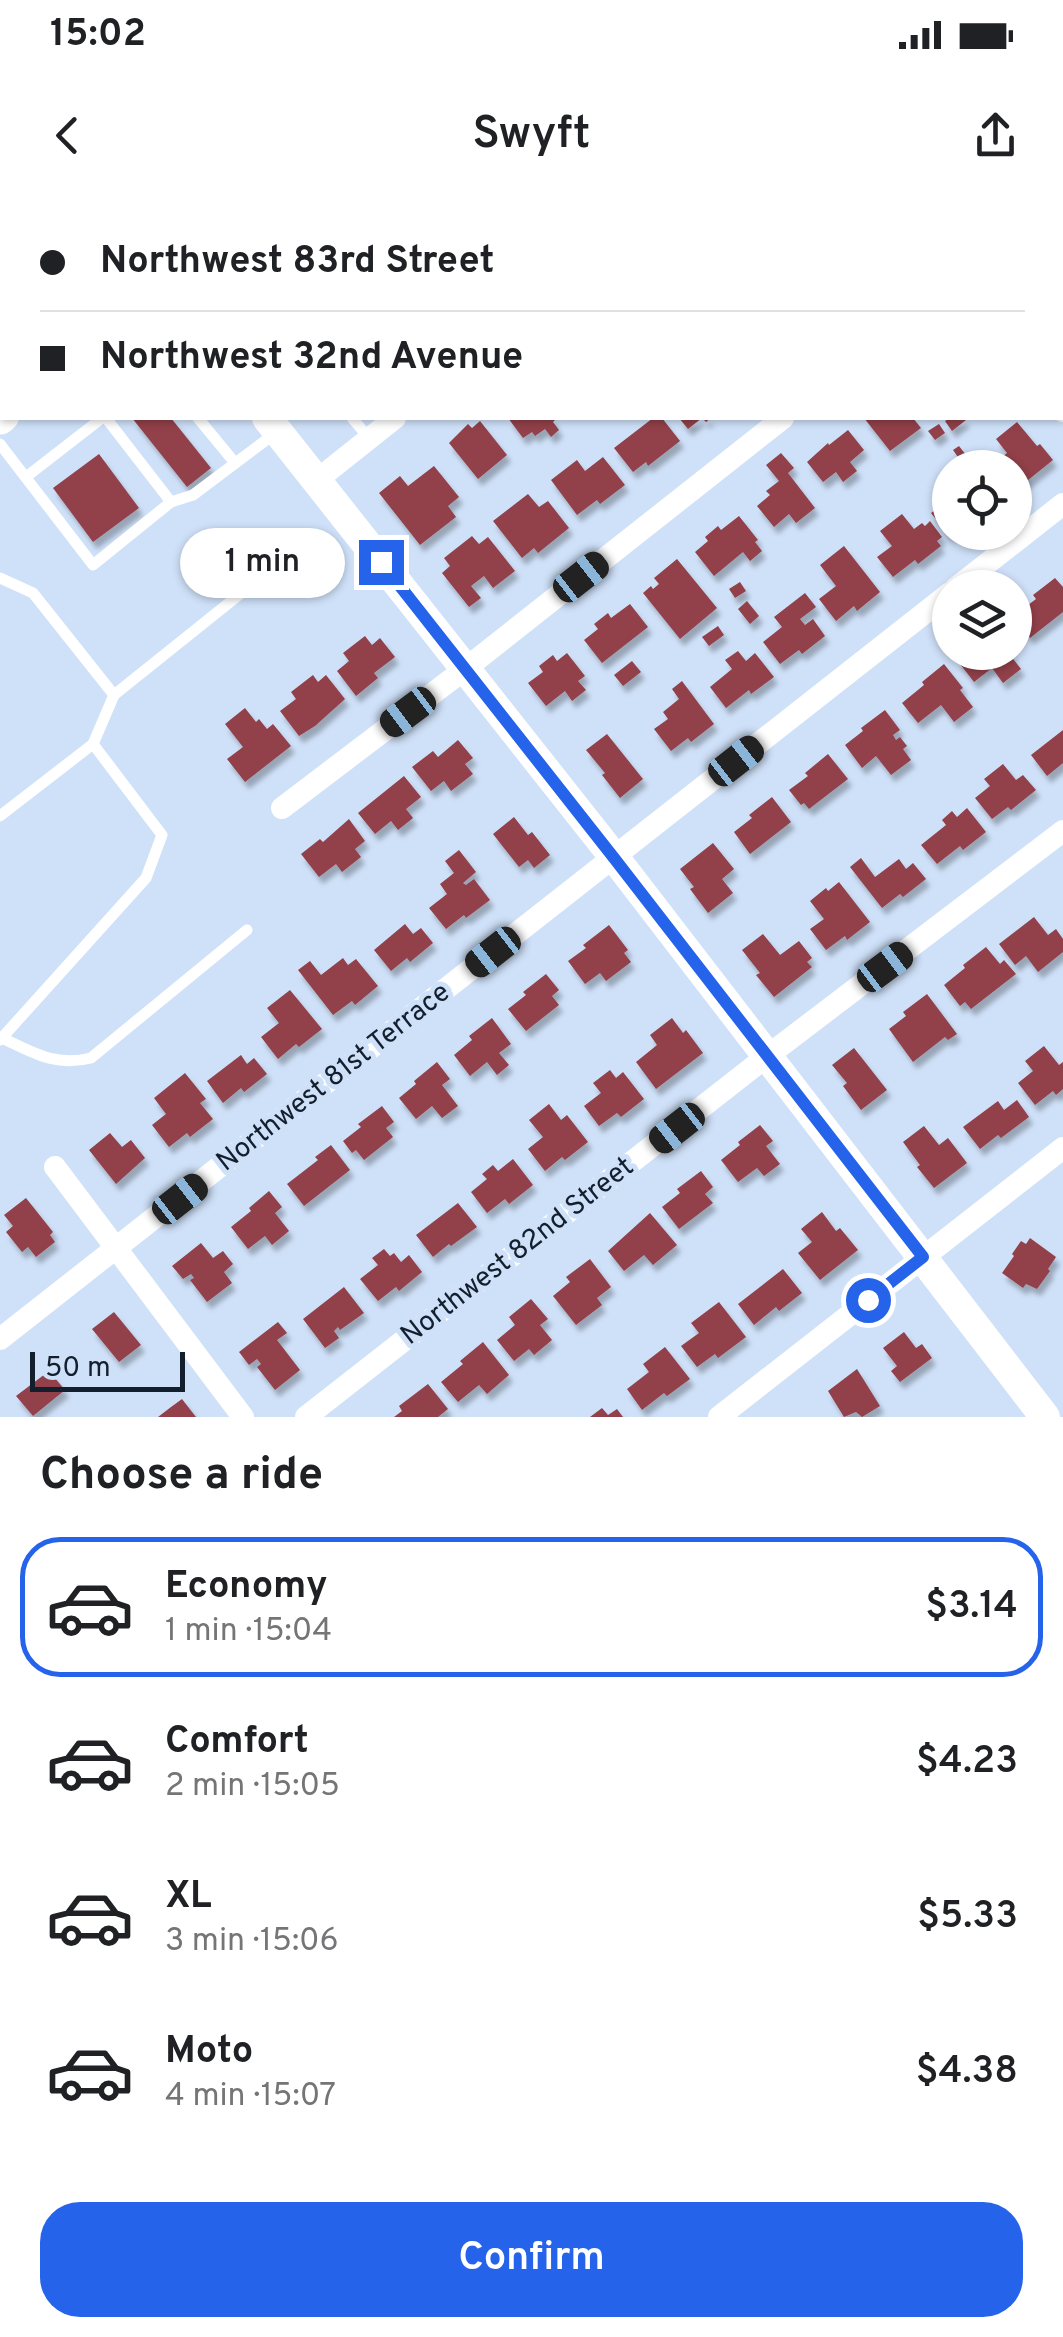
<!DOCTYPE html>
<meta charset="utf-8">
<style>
body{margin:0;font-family:Overpass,sans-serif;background:#f6f6f6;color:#202124;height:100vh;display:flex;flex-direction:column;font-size:38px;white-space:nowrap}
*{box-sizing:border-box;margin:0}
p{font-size:32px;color:#757577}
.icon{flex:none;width:55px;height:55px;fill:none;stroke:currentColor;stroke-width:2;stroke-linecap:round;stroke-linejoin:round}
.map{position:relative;height:1217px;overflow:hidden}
.panel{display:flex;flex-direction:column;background:#fff;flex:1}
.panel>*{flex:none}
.top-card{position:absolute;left:0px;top:0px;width:1065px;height:220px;box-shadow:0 2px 8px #0004;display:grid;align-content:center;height:220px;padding:0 40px;background:#fff}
.tools{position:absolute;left:932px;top:250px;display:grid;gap:20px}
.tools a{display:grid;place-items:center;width:100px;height:100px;border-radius:50%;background:#fff;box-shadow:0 2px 8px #0004;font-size:50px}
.scale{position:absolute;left:30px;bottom:25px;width:155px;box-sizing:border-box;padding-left:10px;border:5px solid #141f2e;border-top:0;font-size:28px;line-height:35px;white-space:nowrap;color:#141f2e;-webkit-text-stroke:8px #cfe1f9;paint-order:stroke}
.end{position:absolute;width:45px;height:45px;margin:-22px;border:12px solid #2563eb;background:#fff;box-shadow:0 0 0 5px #fff}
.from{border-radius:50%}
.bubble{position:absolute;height:70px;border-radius:35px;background:#fff;box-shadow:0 2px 8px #0004;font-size:32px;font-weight:600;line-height:70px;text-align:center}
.car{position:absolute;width:30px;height:60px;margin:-30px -15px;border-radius:12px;box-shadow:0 0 8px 2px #0007;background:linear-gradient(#222 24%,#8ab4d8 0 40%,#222 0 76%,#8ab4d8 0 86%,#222 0)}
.top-card b{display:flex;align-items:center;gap:35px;height:95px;font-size:38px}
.top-card b+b{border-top:2px solid #e0e0e0}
.top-card i{width:25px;height:25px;background:#202124}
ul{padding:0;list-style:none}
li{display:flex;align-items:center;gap:30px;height:140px;margin:0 20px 15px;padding:0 20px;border:5px solid transparent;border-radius:40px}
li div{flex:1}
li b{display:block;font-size:38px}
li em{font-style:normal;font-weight:600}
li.on{border-color:#2563eb}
li>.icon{width:90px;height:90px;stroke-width:1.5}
h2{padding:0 40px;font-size:45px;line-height:120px}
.primary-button{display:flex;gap:20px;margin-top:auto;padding:20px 40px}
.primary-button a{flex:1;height:115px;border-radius:40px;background:#2563eb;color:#fff;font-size:40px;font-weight:600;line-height:115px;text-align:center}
.status{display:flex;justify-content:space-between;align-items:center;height:70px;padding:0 50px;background:#fff;direction:ltr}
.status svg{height:28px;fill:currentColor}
header{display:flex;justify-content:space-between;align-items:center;height:130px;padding:0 40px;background:#fff;font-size:45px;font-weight:600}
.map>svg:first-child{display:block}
.building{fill:#92404a;filter:url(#shadow)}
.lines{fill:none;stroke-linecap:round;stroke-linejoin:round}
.service{stroke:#fff;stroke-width:11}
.minor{stroke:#fff;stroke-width:22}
.secondary{stroke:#fff;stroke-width:30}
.primary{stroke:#fff;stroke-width:35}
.rail-casing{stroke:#2b3747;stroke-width:10}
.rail{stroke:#cfe1f9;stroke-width:6;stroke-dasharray:19;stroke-linecap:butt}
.route{stroke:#2563eb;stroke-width:12}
.labels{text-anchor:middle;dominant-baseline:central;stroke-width:10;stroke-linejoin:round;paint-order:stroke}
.street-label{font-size:28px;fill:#141f2e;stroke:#cfe1f9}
</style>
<div class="status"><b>15:02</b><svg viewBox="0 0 49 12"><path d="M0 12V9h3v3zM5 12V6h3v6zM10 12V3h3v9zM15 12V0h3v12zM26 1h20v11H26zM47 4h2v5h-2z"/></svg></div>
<header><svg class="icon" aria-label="back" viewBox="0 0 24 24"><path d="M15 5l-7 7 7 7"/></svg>Swyft<svg class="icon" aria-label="share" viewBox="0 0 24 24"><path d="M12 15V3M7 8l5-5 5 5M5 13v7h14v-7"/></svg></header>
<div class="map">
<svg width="1063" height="1217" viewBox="0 0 1063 1217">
<defs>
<filter id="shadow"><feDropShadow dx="4" dy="7" stdDeviation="2.5" flood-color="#0004"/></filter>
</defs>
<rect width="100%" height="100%" fill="#cfe1f9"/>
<g class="building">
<polygon points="132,218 171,218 211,268 187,287"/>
<polygon points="508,218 553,218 555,220 553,222 559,230 551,237 545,229 535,236 532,232 523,238"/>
<polygon points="653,218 662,218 680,241 648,266 646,262 633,272 614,248"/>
<polygon points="679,218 711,218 706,222 702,218 688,229"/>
<polygon points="864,218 913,218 921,228 890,251"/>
<polygon points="950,218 964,218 966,220 952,231 945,221"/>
<polygon points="480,221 507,255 478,279 449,243 468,224 472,228"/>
<polygon points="1017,222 1037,246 1040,244 1053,260 1017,289 1015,286 1015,268 1000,268 996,262 1007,253 996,239"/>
<polygon points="939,224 945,233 935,240 928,231"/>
<polygon points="848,230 864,250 850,262 857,271 843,282 836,272 823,282 807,262 828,243 829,245"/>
<polygon points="959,246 966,255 960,260 953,250"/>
<polygon points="781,253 794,268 788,273 815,308 796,323 789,314 774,327 757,306 770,295 766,291 779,281 766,265"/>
<polygon points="99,254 139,308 93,342 53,288"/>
<polygon points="603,257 625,285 600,304 597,300 577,315 551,280 577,260 585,271"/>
<polygon points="434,266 459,297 448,306 456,317 420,345 379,293 400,276 408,286"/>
<polygon points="950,276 950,337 931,313 948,301 937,286"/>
<polygon points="528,294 539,307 548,301 569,328 538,353 534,348 522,358 493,321"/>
<polygon points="902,314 914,329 922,323 925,326 930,321 942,337 937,341 941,346 918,364 915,360 893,377 877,357 892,346 880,331"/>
<polygon points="739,316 758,340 755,342 762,351 750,361 743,352 714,376 695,352 708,341 705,337 718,326 721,330"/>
<polygon points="472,336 479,344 488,337 515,371 493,388 484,376 471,386 481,398 469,407 442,373 450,366 444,358"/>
<polygon points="844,346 880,392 857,411 854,406 836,421 819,399 836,386 820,365"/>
<polygon points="677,359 717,408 680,439 643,393 651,386 653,389 659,384 654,378"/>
<polygon points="1055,378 1063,387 1063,412 1030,438 1015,419 1015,415 1036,399 1033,395"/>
<polygon points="740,382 746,391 735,398 729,389"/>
<polygon points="805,393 816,407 800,419 805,425 813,419 825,436 802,454 799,450 780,464 763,442 782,427 774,417"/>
<polygon points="747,401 759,416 750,424 738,409"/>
<polygon points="630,404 648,427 602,463 584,440 598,429 594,424 608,413 611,418"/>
<polygon points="718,426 724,435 709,446 702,437"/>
<polygon points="365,436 372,445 380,438 395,457 374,473 378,478 356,496 337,471 349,461 343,453"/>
<polygon points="738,451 746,461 755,453 774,477 751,494 749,490 726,508 710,487 732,469 725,460"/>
<polygon points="967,452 1014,452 1010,455 1021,469 1003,483 992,468 974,482 957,460"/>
<polygon points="567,453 585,476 578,481 586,490 572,501 565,491 546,506 528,483 543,472 539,466 553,455 557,461"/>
<polygon points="632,461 641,472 623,486 614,475"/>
<polygon points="944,464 963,488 960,490 973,507 954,522 941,505 918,523 902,503 924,485 922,482"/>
<polygon points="313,475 318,482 326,475 345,499 315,526 299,536 280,511 296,499 291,492"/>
<polygon points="682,481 714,524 691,542 688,538 671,551 654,529 668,519 663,512 679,499 672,489"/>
<polygon points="245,508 256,522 259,519 267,529 273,524 291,546 245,582 227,559 243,547 225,524"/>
<polygon points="885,510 900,530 893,535 896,540 900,537 907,546 903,549 911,560 891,575 876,556 862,568 845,545 863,531 861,528"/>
<polygon points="1063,530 1063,563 1047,576 1031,555"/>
<polygon points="607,534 643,579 620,598 602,575 605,573 586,550"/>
<polygon points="458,540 473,558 465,564 473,574 451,591 444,581 431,591 412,567 433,551 438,557"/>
<polygon points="828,554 848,579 809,609 804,603 801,605 789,590 808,576 805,573"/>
<polygon points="1003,564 1016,580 1023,575 1036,590 1011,610 1008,607 992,619 975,598 990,586 984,579"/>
<polygon points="404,576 421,597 406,609 413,618 398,630 391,621 375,634 358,613"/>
<polygon points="772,597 791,622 750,654 734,632 752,618 749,615"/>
<polygon points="967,608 986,632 963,650 960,646 937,664 921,645 946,625 942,620 952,611 957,617"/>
<polygon points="514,617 528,635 532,632 550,655 534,668 528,660 519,667 493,634"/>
<polygon points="349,619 365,641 355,649 361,657 342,672 336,664 319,677 301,654 320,639 323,642"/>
<polygon points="713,643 734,669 722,679 733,693 708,713 690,689 694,687 680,669"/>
<polygon points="459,650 476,672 463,683 466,685 474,679 490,700 466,718 464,715 446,729 429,708 447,694 440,684 454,673 445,661"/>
<polygon points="861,658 875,677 899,659 906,669 913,663 926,679 903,697 900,694 882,708 850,667"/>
<polygon points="839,682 870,722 847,740 845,736 826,750 810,729 824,719 810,701 826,688 828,691"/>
<polygon points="1034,717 1048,735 1056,729 1063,739 1063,752 1038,772 1026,756 1015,765 999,744"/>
<polygon points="405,724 413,734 421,728 433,743 410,762 407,758 391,771 374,750"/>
<polygon points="609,725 628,750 624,753 631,762 606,781 600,773 585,784 568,761 586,748 583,745"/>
<polygon points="763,734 780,755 799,741 812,758 807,762 812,767 774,797 756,775 760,773 742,750"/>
<polygon points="986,747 1000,764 1004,760 1016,774 971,809 965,802 960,806 944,785 965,768 963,765"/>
<polygon points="343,758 348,765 356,759 378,786 355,805 352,801 333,815 298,770 310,761 321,775"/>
<polygon points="546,774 559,790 552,796 559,805 526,831 508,809 526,795 523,792"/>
<polygon points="290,790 322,829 299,847 296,844 278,859 261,837 279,823 267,808"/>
<polygon points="927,794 957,834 948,840 945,837 913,862 889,829 906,816 903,812"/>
<polygon points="492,818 511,844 499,853 509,865 497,875 487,862 470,876 454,855 472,840 469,836"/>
<polygon points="672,818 683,833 686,830 703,853 656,889 636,862 657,845 650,835"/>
<polygon points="1044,846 1059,865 1063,862 1063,889 1056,895 1053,891 1035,905 1018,883 1033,871 1025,861"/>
<polygon points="854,848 887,890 861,910 843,886 847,883 832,865"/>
<polygon points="241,855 247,864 254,858 267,874 244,892 241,888 223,903 207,881"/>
<polygon points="437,862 450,879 442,885 458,906 442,918 432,906 416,919 399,898 416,884 414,881"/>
<polygon points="610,870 616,878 623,872 644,899 621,917 617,913 599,926 584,906 601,893 593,883"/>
<polygon points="185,873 206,899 200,903 213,919 190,937 187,933 169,947 152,925 166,914 154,898"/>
<polygon points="1017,900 1029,917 1001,938 998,935 980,949 963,927 998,901 1004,910"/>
<polygon points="549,904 561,920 567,915 588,942 565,960 562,957 545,971 528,949 543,937 529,920"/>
<polygon points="382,906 394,922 386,928 393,937 364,960 356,950 352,953 343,941 361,927 358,924"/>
<polygon points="760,925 773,941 766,946 780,964 764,976 757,968 738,982 721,960 740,945 738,942"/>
<polygon points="924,926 939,945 948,938 967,963 934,988 917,967 920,965 903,942"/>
<polygon points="110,933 122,947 131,940 145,958 116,984 89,950"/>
<polygon points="331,945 350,970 304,1006 287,984 318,960 315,957"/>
<polygon points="513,959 533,985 509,1004 505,999 487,1013 471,992 487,979 482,974 493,965 498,971"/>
<polygon points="701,971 713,987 705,994 713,1003 679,1029 662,1007 680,993 677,989"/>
<polygon points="269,991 282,1007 275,1013 289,1031 272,1045 265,1036 248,1049 231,1027 251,1011 249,1008"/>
<polygon points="26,998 53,1032 50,1035 55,1042 36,1057 28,1047 22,1052 6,1032 13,1026 4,1015"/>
<polygon points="458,1003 477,1027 451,1046 449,1044 433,1057 416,1035"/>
<polygon points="822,1012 836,1031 840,1028 858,1050 820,1080 798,1053 812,1042 801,1029"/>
<polygon points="650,1013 677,1045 653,1065 644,1055 624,1071 608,1051"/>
<polygon points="1030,1038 1056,1057 1048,1069 1050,1071 1037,1089 1026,1084 1023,1088 1002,1073 1014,1056 1012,1054 1021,1041 1026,1044"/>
<polygon points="201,1043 213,1058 223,1051 233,1064 224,1072 232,1083 207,1102 190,1080 194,1078 191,1074 183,1079 172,1066"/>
<polygon points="384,1049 390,1056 394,1053 401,1062 409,1055 422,1072 399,1091 396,1087 378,1101 360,1079 378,1065 372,1058"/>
<polygon points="590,1059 611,1087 597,1098 602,1105 576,1125 553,1096 570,1082 566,1077"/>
<polygon points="783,1069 802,1093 779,1111 776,1107 754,1125 738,1104"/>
<polygon points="344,1087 364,1113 340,1130 338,1127 334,1131 339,1138 325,1148 303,1119"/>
<polygon points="531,1099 548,1119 540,1125 552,1140 534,1155 529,1149 514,1161 497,1140 515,1125 509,1117"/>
<polygon points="719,1102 746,1137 718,1158 715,1154 697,1167 681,1146 699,1133 691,1123"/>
<polygon points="114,1112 141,1145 119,1162 92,1129"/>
<polygon points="278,1122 287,1133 277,1140 300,1170 275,1190 257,1167 261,1164 257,1159 249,1165 239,1152"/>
<polygon points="904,1132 916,1148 922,1144 932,1158 900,1182 891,1171 897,1166 883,1148"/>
<polygon points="483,1142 509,1175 487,1194 479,1185 458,1202 441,1182 463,1164 460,1161"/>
<polygon points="665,1147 690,1179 667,1196 664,1193 642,1210 627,1189 649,1172 643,1164"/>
<polygon points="857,1169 880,1206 862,1217 856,1212 844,1217 828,1191"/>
<polygon points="49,1171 65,1190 33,1216 16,1196"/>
<polygon points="428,1184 448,1209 438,1217 394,1217 402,1211 399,1206"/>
<polygon points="182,1199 196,1217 158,1217 171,1207"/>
<polygon points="602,1208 608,1215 617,1209 623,1217 590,1217"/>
</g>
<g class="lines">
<g class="service">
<polyline points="360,0 362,2"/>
<polyline points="451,0 453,2"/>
<polyline points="549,0 551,2"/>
<polyline points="590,2 593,0"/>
<polyline points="106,218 171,302 193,295 278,231"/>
<polyline points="198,218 235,263"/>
<polyline points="352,218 369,238"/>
<polyline points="0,244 93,365 171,302"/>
<polyline points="26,277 102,218"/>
<polyline points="0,378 33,393 114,495 93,544 0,616"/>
<polyline points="114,495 280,362"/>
<path d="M2,838C34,853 55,867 91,858L247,730"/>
<polyline points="0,840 146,678 162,635 93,544"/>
</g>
<g class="minor">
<polyline points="898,0 900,2"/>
<polyline points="666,2 669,0"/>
<polyline points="1056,2 1059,0"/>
<polyline points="1062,210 1063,211"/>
<polyline points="317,280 395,218"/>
<polyline points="956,388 1063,304"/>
<polyline points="282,608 465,469 783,218"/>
<polyline points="55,967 243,1217"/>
<polyline points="0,1139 950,393"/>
<polyline points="306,1217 766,857 1063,631"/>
<polyline points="719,1217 1063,948"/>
</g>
<g class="secondary">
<polyline points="98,0 100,2"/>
<polyline points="267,218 614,657 1045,1217"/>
</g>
<g class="primary">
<polyline points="188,2 191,0"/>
<polyline points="273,2 276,0"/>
<polyline points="0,145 2,143"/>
<polyline points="0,217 2,215"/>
</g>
<g class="rail-casing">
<g id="rail">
<polyline points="218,2 221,0"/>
<polyline points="240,2 243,0"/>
<polyline points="0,173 2,171"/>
</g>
</g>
<use href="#rail" class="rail"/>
</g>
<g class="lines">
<polyline class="route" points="381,362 614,658 923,1057 868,1100"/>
</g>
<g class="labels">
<g class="street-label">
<text transform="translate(334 878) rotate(-38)">Northwest 81st Terrace</text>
<text transform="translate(518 1052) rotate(-38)">Northwest 82nd Street</text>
</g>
</g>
</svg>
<div class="tools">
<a><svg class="icon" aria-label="locate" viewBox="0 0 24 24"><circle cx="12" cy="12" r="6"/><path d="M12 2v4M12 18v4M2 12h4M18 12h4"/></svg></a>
<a><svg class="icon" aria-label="layers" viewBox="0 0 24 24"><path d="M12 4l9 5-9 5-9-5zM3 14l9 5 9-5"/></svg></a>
</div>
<div class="scale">50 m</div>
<i class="end from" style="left:868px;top:1100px"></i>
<i class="end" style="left:381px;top:362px"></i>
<div class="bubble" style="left:180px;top:328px;width:165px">1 min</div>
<i class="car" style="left:581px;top:377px;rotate:52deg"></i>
<i class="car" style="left:408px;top:512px;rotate:233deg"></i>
<i class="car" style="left:736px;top:561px;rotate:52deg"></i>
<i class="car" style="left:493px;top:752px;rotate:232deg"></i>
<i class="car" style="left:885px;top:767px;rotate:53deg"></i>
<i class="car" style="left:677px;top:928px;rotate:232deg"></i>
<i class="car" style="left:180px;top:999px;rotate:52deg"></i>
<div class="top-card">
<b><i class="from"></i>Northwest 83rd Street</b>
<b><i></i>Northwest 32nd Avenue</b>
</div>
</div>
<section class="panel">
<h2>Choose a ride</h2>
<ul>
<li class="on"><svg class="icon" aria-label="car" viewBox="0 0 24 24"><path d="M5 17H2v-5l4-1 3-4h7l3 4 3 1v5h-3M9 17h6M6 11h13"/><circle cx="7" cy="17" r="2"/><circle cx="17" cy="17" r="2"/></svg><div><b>Economy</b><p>1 min · 15:04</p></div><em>$3.14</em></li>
<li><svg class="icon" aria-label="car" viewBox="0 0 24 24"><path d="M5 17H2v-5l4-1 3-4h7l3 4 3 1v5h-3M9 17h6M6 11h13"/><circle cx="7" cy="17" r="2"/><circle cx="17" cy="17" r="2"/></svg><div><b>Comfort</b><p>2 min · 15:05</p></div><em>$4.23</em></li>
<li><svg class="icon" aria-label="car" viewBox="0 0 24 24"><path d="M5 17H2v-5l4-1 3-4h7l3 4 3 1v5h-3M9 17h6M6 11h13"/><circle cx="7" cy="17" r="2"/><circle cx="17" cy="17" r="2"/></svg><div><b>XL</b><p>3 min · 15:06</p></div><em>$5.33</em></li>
<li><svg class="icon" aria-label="car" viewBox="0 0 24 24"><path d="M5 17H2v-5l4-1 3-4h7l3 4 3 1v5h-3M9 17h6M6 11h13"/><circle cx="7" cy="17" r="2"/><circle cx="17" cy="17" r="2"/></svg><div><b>Moto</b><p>4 min · 15:07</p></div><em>$4.38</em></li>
</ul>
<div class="primary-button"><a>Confirm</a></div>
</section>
